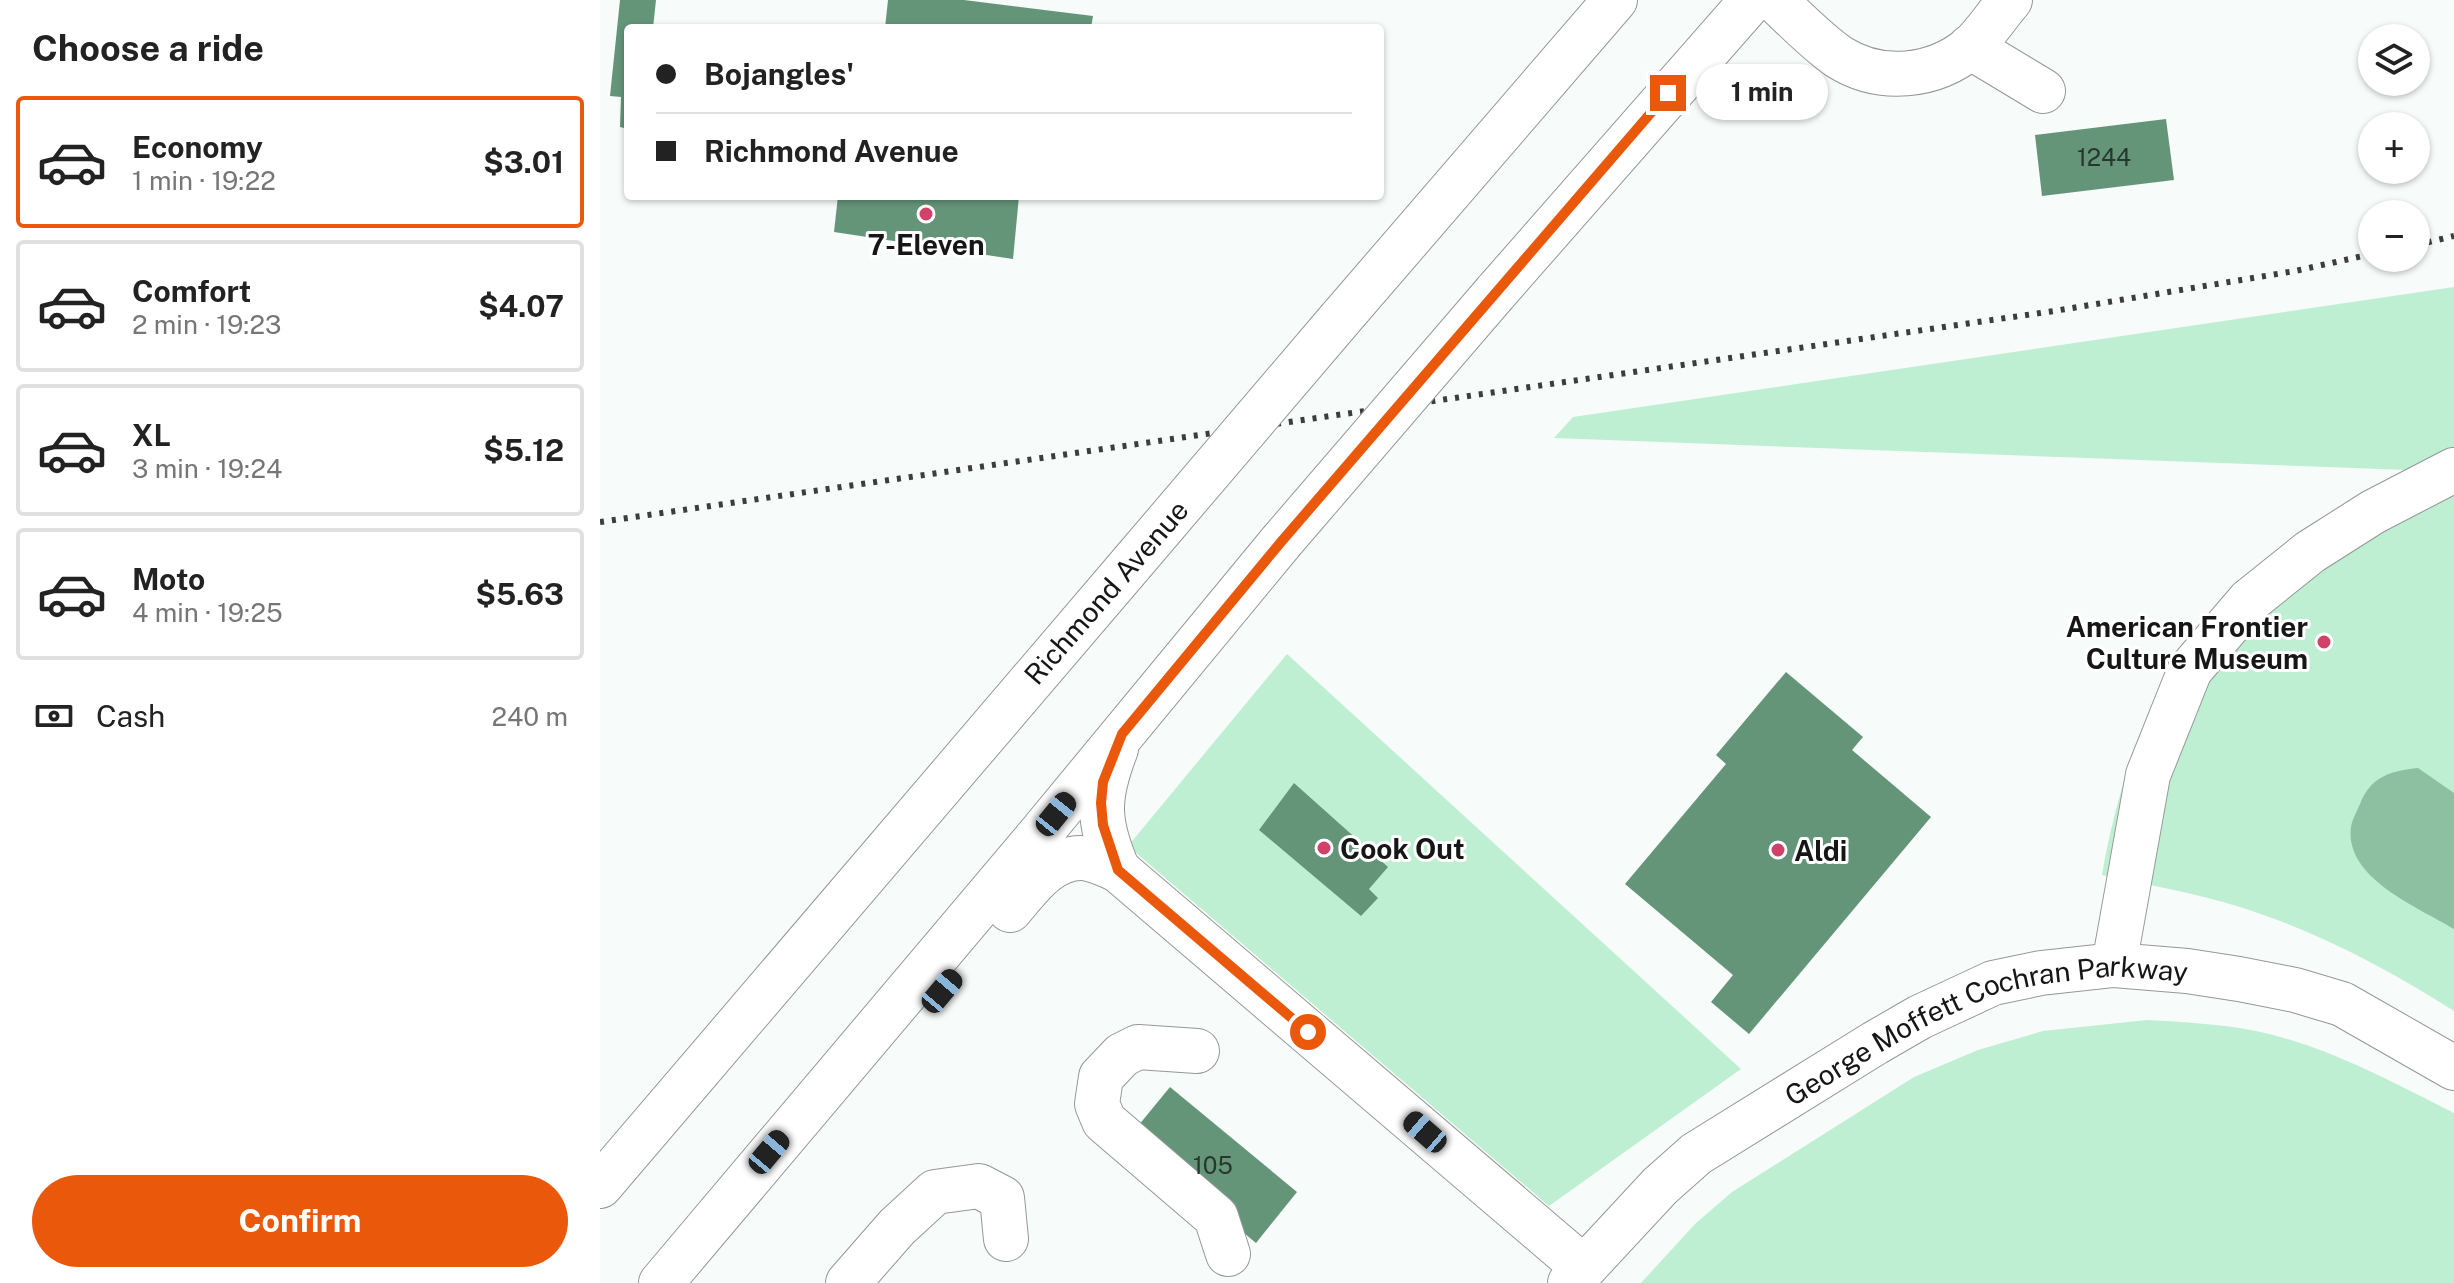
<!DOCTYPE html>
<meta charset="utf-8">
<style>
body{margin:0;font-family:"Public Sans",sans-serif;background:#f6f6f6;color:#222;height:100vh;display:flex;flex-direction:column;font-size:30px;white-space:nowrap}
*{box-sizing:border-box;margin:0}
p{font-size:26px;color:#767676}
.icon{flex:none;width:44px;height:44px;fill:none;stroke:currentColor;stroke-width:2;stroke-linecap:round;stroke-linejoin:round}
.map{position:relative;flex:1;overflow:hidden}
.panel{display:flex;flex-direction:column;background:#fff;width:600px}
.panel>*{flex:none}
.guide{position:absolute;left:24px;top:24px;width:760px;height:176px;border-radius:8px;box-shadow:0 2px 6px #0004;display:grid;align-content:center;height:176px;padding:0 32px;background:#fff}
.fabs{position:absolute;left:1758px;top:24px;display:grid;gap:16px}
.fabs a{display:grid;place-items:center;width:72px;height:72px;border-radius:50%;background:#fff;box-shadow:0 2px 6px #0004;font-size:40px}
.end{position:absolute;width:36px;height:36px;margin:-18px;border:10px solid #ea580c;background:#fff;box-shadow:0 0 0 4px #fff}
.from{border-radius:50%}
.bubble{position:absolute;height:56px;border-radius:28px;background:#fff;box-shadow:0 2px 6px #0004;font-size:26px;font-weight:700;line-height:56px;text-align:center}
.car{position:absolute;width:24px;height:48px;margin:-24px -12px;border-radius:10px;box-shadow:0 0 6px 2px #0007;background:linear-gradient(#222 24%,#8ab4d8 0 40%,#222 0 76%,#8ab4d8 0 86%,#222 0)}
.guide b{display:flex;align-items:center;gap:28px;height:76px;font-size:30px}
.guide b+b{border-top:2px solid #e0e0e0}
.guide i{width:20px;height:20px;background:#222}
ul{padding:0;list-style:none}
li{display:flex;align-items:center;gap:24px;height:132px;margin:0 16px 12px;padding:0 16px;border:4px solid #e0e0e0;border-radius:8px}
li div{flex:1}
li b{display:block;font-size:30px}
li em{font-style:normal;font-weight:700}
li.on{border-color:#ea580c}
li>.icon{width:72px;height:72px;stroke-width:1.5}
h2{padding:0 32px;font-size:36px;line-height:96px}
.pay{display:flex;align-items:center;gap:20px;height:88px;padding:0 32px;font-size:30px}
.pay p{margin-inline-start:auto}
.cta{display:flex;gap:16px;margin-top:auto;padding:16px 32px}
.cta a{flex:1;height:92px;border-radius:48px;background:#ea580c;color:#fff;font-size:32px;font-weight:700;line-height:92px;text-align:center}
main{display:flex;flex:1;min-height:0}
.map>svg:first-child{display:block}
.green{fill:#bfefd2}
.water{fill:#8dbfa1}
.building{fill:#649579}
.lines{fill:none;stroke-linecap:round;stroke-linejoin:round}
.minor-casing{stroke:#949896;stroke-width:46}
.major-casing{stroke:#949896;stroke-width:46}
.minor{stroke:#fff;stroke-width:44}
.major{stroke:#fff;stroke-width:44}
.rail{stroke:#3c3d3c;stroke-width:6;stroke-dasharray:4 8;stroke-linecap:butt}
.major-bridge-casing{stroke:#949896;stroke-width:46;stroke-linecap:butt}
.major-bridge{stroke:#fff;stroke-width:44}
.route{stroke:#ea580c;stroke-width:10}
.poi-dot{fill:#d14269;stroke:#fff;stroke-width:3}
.labels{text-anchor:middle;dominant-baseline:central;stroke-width:6;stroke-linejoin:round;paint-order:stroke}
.number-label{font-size:24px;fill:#29362e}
.poi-label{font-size:28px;font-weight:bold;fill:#151615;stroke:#fff;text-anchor:start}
.street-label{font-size:28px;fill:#151615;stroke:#fff}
</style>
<main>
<section class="panel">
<h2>Choose a ride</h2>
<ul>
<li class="on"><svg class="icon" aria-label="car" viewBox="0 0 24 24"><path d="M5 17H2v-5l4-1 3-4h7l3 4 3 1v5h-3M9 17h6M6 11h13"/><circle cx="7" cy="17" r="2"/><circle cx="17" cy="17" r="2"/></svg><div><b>Economy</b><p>1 min · 19:22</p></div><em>$3.01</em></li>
<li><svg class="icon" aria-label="car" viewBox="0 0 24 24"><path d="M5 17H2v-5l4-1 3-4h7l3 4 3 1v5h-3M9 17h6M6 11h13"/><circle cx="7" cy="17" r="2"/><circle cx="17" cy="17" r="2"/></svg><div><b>Comfort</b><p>2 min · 19:23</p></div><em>$4.07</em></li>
<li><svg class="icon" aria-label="car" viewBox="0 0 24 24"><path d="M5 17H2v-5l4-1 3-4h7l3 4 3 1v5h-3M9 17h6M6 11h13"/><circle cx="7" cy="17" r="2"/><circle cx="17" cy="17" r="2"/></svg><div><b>XL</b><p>3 min · 19:24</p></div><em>$5.12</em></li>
<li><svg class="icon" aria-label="car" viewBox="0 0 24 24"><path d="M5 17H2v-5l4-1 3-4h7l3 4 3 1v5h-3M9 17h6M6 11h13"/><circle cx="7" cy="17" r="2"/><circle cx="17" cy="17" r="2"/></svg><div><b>Moto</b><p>4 min · 19:25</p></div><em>$5.63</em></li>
</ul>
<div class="pay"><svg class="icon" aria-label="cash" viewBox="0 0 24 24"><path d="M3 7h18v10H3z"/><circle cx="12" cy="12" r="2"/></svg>Cash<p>240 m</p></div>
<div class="cta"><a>Confirm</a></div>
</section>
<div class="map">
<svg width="1854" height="1283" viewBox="0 0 1854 1283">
<rect width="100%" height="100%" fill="#f7fbf9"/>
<g class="green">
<path d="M1854,287V1011C1786,968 1716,931 1640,907C1595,893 1548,885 1502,875C1510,828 1522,783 1539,738L1807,470L954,438L973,417Z"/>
<polygon points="687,654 1141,1069 949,1206 528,846"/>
<path d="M1547,1020C1584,1022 1620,1024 1656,1031C1727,1046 1790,1081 1854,1113V1283H1041L1095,1224L1132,1192L1314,1077L1378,1050L1443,1031Z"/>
</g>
<path class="water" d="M1818,768L1854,793V929C1818,907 1744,878 1751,827C1752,820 1757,811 1760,804C1771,776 1791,771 1818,768Z"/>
<g class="building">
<polygon points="20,0 56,0 53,28 28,28 28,129 20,127 21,97 10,96"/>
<polygon points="288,0 364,0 493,16 491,28 285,28"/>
<polygon points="1566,119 1574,180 1442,196 1435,135"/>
<polygon points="238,196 419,196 413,259 234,232"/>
<polygon points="1186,672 1263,737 1252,750 1331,817 1149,1034 1111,1002 1133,975 1025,884 1126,764 1116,755"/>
<polygon points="694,783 788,867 769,889 778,898 761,916 659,830"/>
<polygon points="570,1087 697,1192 656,1243 529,1137"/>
</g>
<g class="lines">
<g class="minor-casing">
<g id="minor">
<path d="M1175,0C1195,19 1216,41 1239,57C1280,83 1334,78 1371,47C1385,34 1397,15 1410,0"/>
<polyline points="1370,47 1443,91"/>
<polyline points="518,870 983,1267"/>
<polyline points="1514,965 1548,775 1590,670 1649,601 1710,552 1773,512 1854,470"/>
<polyline points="597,1051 538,1047 522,1055 501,1077 497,1104 504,1121 616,1217 628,1254"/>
<polyline points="248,1283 297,1227 335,1192 379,1186 402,1198 406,1239"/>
<path id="s1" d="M970,1283L1060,1186L1096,1154L1275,1043L1320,1017L1393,983L1441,973L1514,965L1587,971L1639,979L1695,990L1742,1004L1854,1068"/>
</g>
</g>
<g class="major-casing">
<g id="major">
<polyline points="895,293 1152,0"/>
<polyline points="740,319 1015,0"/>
<path d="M516,749C497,798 497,821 518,870"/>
<path d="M410,910C429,888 449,858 481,858C493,858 506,865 518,870"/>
<polyline points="0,1186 532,563"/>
<polyline points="61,1283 440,834 681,542"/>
</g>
</g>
<use href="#minor" class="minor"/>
<use href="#major" class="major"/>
<g class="rail">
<polyline points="1816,245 1854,236"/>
<polyline points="0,522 1454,311 1695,271 1772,254"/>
</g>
<g class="major-bridge-casing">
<g id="major-bridge">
<polyline points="681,542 895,293"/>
<polyline points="532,563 740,319"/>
</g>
</g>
<use href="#major-bridge" class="major-bridge"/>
</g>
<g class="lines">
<polyline class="route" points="708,1032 518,870 503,825 501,803 503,782 522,734 681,542 1068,93"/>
</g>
<g class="poi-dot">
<circle cx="326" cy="214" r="8"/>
<circle cx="1724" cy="642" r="8"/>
<circle cx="724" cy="848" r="8"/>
<circle cx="1178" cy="850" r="8"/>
</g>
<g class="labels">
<g class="number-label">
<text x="1504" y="157">1244</text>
<text x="613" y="1165">105</text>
</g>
<g class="poi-label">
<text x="326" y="244" text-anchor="middle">7-Eleven</text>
<text x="1708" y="626" text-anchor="end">American Frontier<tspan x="1708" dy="32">Culture Museum</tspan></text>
<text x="740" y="848">Cook Out</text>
<text x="1194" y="850">Aldi</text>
</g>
<g class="street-label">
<text transform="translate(506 592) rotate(-49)">Richmond Avenue</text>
<text stroke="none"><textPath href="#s1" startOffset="504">George Moffett Cochran Parkway</textPath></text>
</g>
</g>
</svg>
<div class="fabs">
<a><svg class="icon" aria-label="layers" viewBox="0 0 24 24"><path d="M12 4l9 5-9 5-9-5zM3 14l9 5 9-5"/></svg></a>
<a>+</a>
<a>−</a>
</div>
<i class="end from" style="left:708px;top:1032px"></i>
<i class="end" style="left:1068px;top:93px"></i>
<div class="bubble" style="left:1096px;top:64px;width:132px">1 min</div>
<i class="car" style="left:456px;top:814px;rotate:39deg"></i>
<i class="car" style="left:342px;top:991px;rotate:40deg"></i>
<i class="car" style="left:825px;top:1132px;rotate:311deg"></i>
<i class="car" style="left:169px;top:1152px;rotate:40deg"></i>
<div class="guide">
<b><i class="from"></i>Bojangles'</b>
<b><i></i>Richmond Avenue</b>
</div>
</div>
</main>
